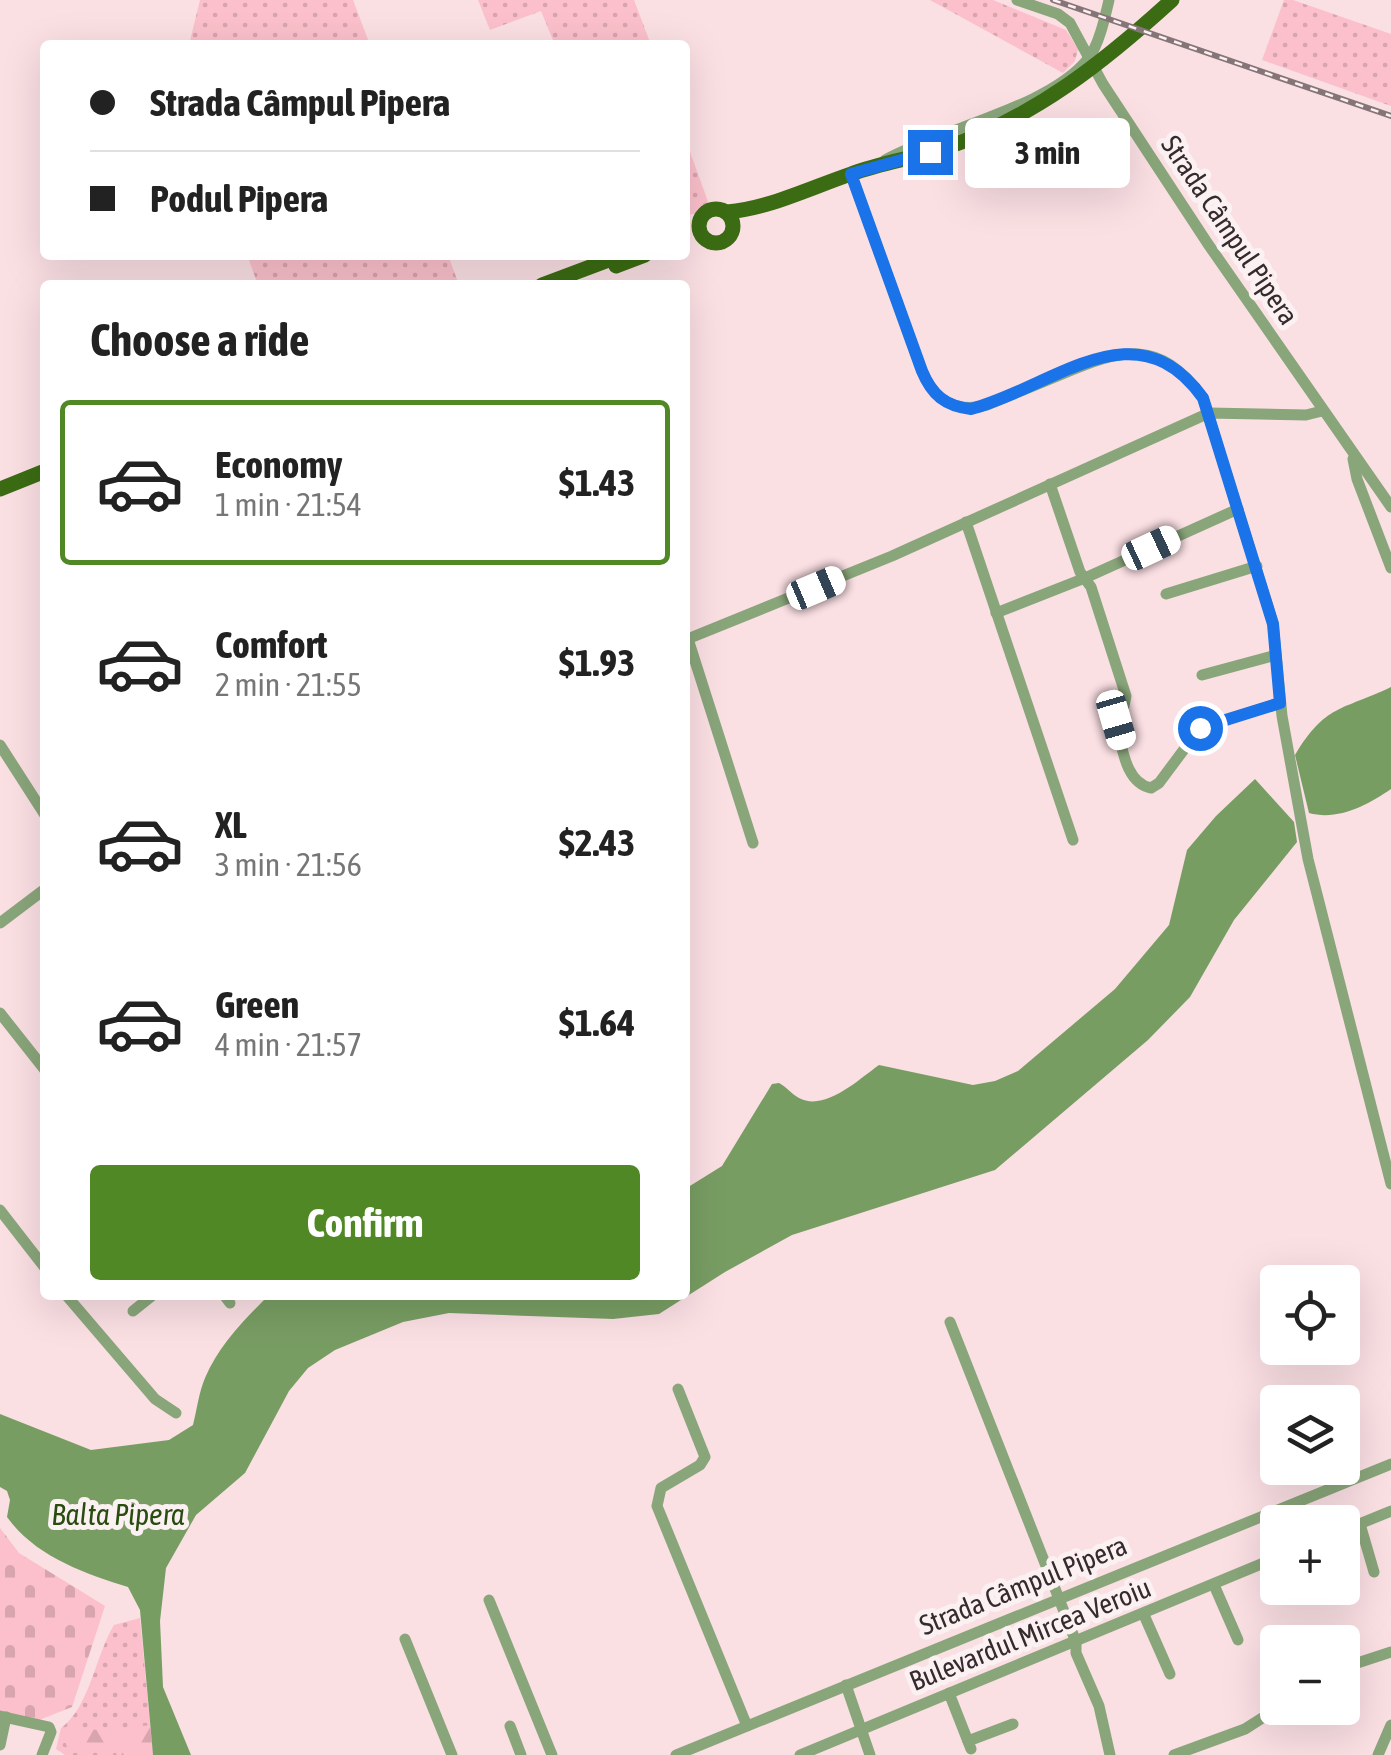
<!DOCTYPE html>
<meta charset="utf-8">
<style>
body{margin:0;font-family:"Asap Condensed",sans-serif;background:#f2f2f2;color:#222;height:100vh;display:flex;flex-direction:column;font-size:38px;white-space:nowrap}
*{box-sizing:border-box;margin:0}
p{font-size:32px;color:#767676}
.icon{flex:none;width:55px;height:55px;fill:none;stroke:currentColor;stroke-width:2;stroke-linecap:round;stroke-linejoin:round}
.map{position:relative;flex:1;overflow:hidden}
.panel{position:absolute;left:40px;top:280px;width:650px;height:1020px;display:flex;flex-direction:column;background:#fff;border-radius:10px;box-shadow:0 10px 40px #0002}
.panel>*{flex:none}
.top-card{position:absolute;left:40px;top:40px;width:650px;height:220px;border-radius:10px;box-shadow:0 10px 40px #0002;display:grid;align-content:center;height:220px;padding:0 50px;background:#fff}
.tools{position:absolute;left:1260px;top:1265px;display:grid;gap:20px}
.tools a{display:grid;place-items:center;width:100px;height:100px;border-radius:10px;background:#fff;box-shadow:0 10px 40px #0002;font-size:50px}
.end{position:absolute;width:45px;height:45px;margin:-22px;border:12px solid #1a73e8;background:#fff;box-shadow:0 0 0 5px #fff}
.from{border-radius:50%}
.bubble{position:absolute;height:70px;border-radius:10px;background:#fff;box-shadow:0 10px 40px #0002;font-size:32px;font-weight:700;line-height:70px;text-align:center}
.car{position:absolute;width:30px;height:60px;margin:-30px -15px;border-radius:12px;box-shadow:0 0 8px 2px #0007;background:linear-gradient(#fff 24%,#345 0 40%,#fff 0 76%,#345 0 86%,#fff 0)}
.top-card b{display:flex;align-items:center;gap:35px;height:95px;font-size:38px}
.top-card b+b{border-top:2px solid #e0e0e0}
.top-card i{width:25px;height:25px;background:#222}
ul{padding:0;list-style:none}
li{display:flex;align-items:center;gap:30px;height:165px;margin:0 20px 15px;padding:0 30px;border:5px solid transparent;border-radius:10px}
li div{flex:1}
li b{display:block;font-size:38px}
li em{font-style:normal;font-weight:700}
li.active{border-color:#4f8824}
li>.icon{width:90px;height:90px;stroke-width:1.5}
h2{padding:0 50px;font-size:45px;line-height:120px}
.action{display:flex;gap:20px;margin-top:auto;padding:20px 50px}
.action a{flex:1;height:115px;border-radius:10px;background:#4f8824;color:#fff;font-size:40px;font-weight:700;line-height:115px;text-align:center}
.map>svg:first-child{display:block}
.grass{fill:url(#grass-dots)}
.forest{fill:url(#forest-firs)}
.cemetery{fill:url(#cemetery-stones)}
.water{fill:#789d63}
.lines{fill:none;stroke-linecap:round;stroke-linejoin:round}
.minor{stroke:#89a57a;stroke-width:11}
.major{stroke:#3b6c13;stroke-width:15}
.rail-casing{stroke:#867578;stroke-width:6}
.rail{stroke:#fcf1f2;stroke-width:2.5;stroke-dasharray:8;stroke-linecap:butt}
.route{stroke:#1a73e8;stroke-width:12}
.labels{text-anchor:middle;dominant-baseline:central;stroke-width:10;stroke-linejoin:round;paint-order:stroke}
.street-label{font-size:28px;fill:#352b2d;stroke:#fcf1f2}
.water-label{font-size:30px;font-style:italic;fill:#294c0f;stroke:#fcf1f2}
</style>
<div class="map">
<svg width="1391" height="1755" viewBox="0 0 1391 1755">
<defs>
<pattern id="grass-dots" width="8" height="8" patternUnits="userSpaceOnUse" patternTransform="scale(2.5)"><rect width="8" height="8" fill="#fbc0cb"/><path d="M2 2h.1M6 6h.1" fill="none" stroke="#d8a5af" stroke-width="1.8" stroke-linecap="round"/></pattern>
<pattern id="forest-firs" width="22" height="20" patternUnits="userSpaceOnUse" patternTransform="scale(2.5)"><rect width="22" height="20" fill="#fbc0cb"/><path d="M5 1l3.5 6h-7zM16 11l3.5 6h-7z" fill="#d8a5af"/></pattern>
<pattern id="cemetery-stones" width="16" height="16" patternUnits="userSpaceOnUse" patternTransform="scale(2.5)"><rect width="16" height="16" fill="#fbc0cb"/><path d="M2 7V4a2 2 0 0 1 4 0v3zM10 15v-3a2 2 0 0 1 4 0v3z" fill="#d8a5af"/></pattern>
</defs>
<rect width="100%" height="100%" fill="#fadfe3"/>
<g class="grass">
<polygon points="200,0 353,0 370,45 189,45"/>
<polygon points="478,0 634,0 651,45 555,45 541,11 490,30"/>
<polygon points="930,0 993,0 1066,30 1078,49 1075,61 1063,73"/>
<polygon points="1284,0 1293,0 1391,34 1391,106 1262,60"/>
<polygon points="685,138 710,207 685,217"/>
<polygon points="247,255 448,255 459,285 258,285"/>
<path d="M140,1618L153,1755H65L56,1749L61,1728C90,1707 95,1656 114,1625Z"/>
</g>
<polygon class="forest" points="150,1725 153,1755 117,1755 113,1748 83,1752 68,1750 64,1738 68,1726 105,1731"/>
<polygon class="cemetery" points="0,1528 19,1553 105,1606 72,1707 34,1722 0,1713"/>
<g class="water">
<path d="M1391,687V789C1368,805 1338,821 1309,813L1295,755C1326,704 1341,711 1391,687Z"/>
<path d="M1255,779L1294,822L1297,842L1234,920L1190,997L1148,1040L995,1170L792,1235L725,1272L659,1314L613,1319L449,1313L403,1322L335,1350L308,1368L289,1391L245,1473L196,1515L166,1568L160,1621L163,1687L191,1755H153L140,1610L128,1587C83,1573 35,1556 7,1517L10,1500L7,1491L0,1487V1414L91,1450L169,1440L193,1425C197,1409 199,1392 205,1378C219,1345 245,1319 269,1295H685V1189L722,1166L772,1084L779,1083C787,1087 791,1094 799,1098C825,1112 859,1079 879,1065L973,1085L995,1081L1018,1071L1115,989L1169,925L1187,850L1216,816Z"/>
</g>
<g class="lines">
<g class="minor">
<polyline points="1017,0 1058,14 1070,23 1103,84 1208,244 1391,507"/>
<path d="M885,160C940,129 1049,108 1088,59C1099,45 1105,17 1109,0"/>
<path d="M851,174L922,371C935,401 955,413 987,405C1011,395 1036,385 1060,375C1121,349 1159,337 1203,398L1273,623L1282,716L1308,859L1391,1184"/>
<polyline points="1353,459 1357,479 1391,568"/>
<path d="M1050,484L1080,572L1091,587L1126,696L1124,706L1115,720C1122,743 1124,783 1151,788L1159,783L1200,728L1280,703"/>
<polyline points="966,522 1073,840"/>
<polyline points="1166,594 1257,566"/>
<polyline points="996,613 1085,578 1238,509"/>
<polyline points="688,639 753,843"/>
<polyline points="685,640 892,556 1209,413 1306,415 1322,411"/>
<polyline points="1202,675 1276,655"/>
<polyline points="0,745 45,815"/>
<polyline points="0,923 45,889"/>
<polyline points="0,1013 45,1070"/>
<polyline points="0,1210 45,1268"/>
<polyline points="66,1295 155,1399 176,1413"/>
<polyline points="224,1295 230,1303"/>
<polyline points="133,1311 153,1295"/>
<polyline points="950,1322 1076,1642 1076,1653 1099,1706 1110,1755"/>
<polyline points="678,1389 705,1457 700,1465 661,1488 657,1506 747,1726"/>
<polyline points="1271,1513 1278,1532"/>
<polyline points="1360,1524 1374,1572"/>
<polyline points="1342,1531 1391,1511"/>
<polyline points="1214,1585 1238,1640"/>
<polyline points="1302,1588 1309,1599"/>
<polyline points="489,1600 552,1755"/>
<polyline points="1144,1615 1170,1674"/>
<polyline points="405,1639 452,1755"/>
<polyline points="1342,1668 1391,1652"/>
<polyline points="846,1685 870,1755"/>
<polyline points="949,1693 971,1749"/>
<polyline points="0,1716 49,1727 51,1732 42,1755"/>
<polyline points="510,1726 521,1755"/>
<polyline points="968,1741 1013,1724"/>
<polyline points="0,1745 6,1717"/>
<polyline points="676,1755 1391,1464"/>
<polyline points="800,1755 1278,1557"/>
<polyline points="1174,1755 1245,1729 1278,1708"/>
<polyline points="1378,1755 1391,1725"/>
</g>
<g class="major">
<circle cx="716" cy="226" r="17"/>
<path d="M727,212C770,208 810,188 851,174C883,162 916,158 948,147C1036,116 1104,62 1172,0"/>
<polyline points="616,266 645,255"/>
<polyline points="542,285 622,255"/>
<polyline points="0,489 45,471"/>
</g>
<g class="rail-casing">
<polyline id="rail" points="1053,0 1391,116"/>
</g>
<use href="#rail" class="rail"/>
</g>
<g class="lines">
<path class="route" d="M930,152L851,174L922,371C932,395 945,406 971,409C1054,387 1136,304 1203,398L1273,624L1280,703L1200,728"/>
</g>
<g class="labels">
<g class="street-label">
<text transform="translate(1230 230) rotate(56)">Strada Câmpul Pipera</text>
<text transform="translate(1023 1585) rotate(-22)">Strada Câmpul Pipera</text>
<text transform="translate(1030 1634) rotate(-22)">Bulevardul Mircea Veroiu</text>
</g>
<g class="water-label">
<text x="118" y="1514">Balta Pipera</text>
</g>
</g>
</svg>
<div class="tools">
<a><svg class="icon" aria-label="locate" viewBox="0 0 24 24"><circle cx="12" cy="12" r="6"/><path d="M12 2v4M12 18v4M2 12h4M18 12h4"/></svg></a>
<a><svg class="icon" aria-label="layers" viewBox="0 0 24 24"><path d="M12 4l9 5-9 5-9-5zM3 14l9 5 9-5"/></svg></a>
<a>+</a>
<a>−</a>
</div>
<i class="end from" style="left:1200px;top:728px"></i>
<i class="end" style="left:930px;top:152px"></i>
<div class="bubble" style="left:965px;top:118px;width:165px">3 min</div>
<i class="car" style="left:1151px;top:548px;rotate:65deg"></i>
<i class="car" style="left:816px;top:588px;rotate:67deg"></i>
<i class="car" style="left:1116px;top:720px;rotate:164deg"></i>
<div class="top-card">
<b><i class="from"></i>Strada Câmpul Pipera</b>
<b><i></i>Podul Pipera</b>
</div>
<section class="panel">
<h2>Choose a ride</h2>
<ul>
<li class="active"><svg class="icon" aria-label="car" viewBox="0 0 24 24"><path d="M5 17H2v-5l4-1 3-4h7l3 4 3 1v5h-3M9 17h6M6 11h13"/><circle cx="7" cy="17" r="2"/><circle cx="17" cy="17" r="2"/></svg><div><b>Economy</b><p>1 min · 21:54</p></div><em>$1.43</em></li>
<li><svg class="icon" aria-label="car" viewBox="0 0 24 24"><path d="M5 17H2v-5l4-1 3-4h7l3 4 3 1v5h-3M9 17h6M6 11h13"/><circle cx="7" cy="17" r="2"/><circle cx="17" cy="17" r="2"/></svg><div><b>Comfort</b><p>2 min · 21:55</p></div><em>$1.93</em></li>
<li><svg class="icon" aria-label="car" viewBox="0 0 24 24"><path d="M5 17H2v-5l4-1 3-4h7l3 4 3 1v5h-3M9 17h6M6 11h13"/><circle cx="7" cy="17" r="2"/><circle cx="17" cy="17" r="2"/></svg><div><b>XL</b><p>3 min · 21:56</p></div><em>$2.43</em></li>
<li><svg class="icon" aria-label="car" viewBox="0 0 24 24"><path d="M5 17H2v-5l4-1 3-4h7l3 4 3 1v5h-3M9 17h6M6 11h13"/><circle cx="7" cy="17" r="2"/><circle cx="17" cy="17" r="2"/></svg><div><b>Green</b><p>4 min · 21:57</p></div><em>$1.64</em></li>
</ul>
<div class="action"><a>Confirm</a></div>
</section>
</div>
